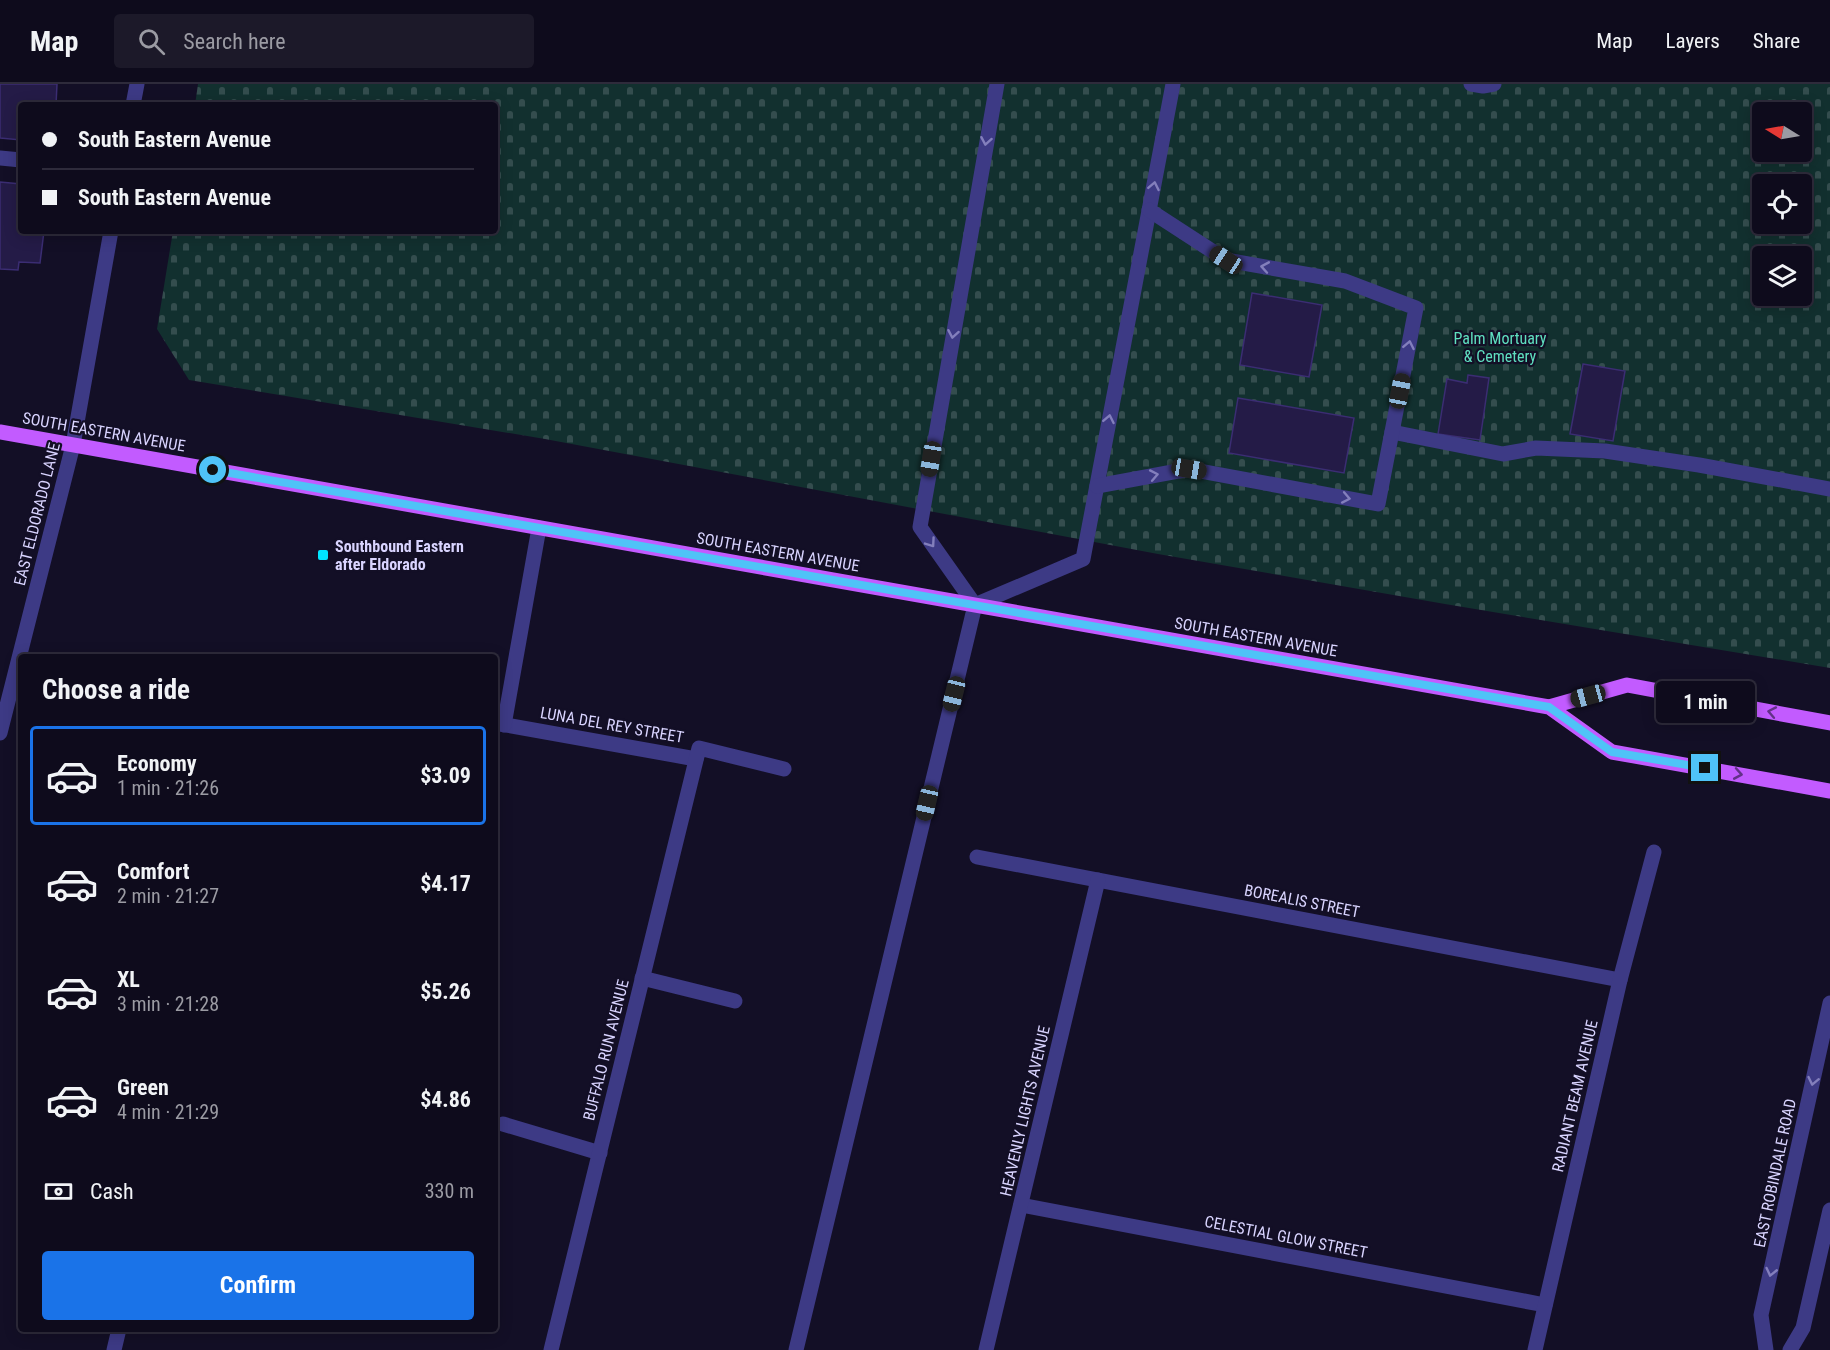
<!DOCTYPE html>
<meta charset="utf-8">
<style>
body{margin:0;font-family:"Roboto Condensed",sans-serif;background:#1c1929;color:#f1f3f6;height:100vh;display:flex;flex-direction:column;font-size:22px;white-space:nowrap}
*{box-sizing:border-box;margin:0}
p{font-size:20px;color:#9b9ba3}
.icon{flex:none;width:33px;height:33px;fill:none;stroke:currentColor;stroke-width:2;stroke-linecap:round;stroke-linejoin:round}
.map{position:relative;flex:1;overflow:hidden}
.sheet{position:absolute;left:18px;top:570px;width:480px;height:678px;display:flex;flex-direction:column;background:#0e0b1c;border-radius:6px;box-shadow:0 3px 15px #0003,0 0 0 2px #2e2b3b}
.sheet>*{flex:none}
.hud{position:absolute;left:18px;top:18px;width:480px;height:132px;border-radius:6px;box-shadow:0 3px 15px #0003,0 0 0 2px #2e2b3b;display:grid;align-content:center;height:132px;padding:0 24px;background:#0e0b1c}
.needle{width:39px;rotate:281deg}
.buttons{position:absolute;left:1752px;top:18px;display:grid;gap:12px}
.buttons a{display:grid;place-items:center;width:60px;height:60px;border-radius:6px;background:#0e0b1c;box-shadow:0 3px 15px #0003,0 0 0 2px #2e2b3b;font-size:30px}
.end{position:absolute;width:27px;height:27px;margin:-14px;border:8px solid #4fc3f7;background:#111;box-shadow:0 0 0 3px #111}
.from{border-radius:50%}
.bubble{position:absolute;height:42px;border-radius:6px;background:#0e0b1c;box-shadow:0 3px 15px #0003,0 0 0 2px #2e2b3b;font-size:20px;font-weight:700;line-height:42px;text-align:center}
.car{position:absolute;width:18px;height:36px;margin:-18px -9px;border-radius:8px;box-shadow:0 0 4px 2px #0007;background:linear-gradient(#222 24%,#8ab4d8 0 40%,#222 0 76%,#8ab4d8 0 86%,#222 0)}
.hud b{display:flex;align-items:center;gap:21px;height:57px;font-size:22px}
.hud b+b{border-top:2px solid #2e2b3b}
.hud i{width:15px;height:15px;background:#f1f3f6}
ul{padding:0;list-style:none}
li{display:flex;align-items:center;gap:18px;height:99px;margin:0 12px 9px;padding:0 12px;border:3px solid transparent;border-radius:6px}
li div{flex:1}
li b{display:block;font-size:22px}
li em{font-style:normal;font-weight:700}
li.on{border-color:#1a73e8}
li>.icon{width:54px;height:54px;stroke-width:1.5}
h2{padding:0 24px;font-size:27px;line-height:72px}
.pay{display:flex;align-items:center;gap:15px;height:66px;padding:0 24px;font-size:22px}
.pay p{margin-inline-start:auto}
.button{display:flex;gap:12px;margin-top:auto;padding:12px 24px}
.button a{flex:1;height:69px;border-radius:6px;background:#1a73e8;color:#fff;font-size:24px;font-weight:700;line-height:69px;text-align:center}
header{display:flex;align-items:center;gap:36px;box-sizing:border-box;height:84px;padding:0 30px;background:#0e0b1c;border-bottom:2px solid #2e2b3b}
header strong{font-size:28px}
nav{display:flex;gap:33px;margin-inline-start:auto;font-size:21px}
.search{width:420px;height:54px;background:#1c1929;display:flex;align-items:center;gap:15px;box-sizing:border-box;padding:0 21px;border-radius:6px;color:#9b9ba3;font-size:22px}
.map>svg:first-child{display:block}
.cemetery{fill:url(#cemetery-stones);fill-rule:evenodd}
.building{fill:#241b47;stroke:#3b2d73;stroke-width:1.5}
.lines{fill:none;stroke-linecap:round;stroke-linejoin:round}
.minor{stroke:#3d3a85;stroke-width:15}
.major{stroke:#c25bff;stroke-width:15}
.oneway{stroke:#837fbc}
.oneway2{stroke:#623188}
.route{stroke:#4fc3f7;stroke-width:8}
.poi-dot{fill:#00e5ff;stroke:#130f26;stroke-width:2}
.labels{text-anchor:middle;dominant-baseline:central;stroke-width:4.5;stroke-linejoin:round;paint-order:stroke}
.park-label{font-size:16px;fill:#5fe0c0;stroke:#130f26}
.street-label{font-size:16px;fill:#d9d4ff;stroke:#130f26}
.poi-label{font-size:16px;font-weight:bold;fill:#d9d4ff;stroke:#130f26;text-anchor:start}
</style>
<header>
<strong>Map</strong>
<div class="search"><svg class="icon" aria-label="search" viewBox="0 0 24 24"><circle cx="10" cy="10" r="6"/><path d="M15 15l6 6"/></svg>Search here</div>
<nav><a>Map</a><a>Layers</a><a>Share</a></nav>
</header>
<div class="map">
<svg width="1830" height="1266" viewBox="0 0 1830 1266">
<defs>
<pattern id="cemetery-stones" width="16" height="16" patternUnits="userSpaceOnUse" patternTransform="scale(1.5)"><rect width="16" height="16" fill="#12302f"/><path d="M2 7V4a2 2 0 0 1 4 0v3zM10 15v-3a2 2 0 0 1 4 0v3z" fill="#344d4e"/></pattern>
</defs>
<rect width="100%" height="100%" fill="#130f26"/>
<path class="cemetery" d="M198,0H1830V584L1445,520L1158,470L545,355L189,296L157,245L173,147H495V21H195ZM1762,28H1802V68H1762ZM1762,100H1802V140H1762ZM1762,172H1802V212H1762Z"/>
<g class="building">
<polygon points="0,0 57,0 56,21 21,21 21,56 0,54"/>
<polygon points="0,98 21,100 21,147 44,147 40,179 19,178 18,186 0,185"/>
<polygon points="1252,209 1322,221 1309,293 1240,281"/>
<polygon points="1583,280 1625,287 1613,357 1570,350"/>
<polygon points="1468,291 1489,294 1480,356 1438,350 1447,295 1467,299"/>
<polygon points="1238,314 1354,334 1344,389 1229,369"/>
</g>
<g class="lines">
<g class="minor">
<polyline points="997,0 920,443 975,521 1083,475 1173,0"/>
<polyline points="1471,0 1483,2 1494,0"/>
<polyline points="133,21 137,0"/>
<polyline points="0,74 21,76"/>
<polyline points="1392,348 1503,370 1536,364 1605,367 1699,381 1830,405"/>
<polyline points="1097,402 1189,385 1378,420 1416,224 1345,197 1226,176 1149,126"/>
<polyline points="495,639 696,675"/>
<polyline points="504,641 539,444"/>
<polyline points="0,649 73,361 111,147"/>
<polyline points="977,773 1620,896"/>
<polyline points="642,894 735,917"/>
<polyline points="503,1040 600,1069"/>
<polyline points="1021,1121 1545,1221"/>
<polyline points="114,1266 119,1245"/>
<polyline points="551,1266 699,664 784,685"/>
<polyline points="796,1266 975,521"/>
<polyline points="986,1266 1098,796"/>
<polyline points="1535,1266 1620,896 1654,768"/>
<polyline points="1766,1266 1761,1231 1830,919"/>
<polyline points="1790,1266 1803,1244 1830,1126"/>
</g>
<g class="major">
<polyline points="0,348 1549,623 1612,668 1830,707"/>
<polyline points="1549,623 1627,601 1830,639"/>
</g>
</g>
<defs><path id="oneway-chevron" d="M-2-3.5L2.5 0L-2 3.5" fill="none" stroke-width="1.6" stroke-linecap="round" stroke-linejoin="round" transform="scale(1.5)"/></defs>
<g class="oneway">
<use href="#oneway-chevron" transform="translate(986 57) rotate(100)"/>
<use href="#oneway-chevron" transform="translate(1154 102) rotate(-79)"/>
<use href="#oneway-chevron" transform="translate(1265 183) rotate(-170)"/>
<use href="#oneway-chevron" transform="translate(953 250) rotate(100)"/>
<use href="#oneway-chevron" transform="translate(1409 261) rotate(-79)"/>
<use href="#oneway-chevron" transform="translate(1109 335) rotate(-79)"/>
<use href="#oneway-chevron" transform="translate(1154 391) rotate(-11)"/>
<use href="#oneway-chevron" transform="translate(1346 414) rotate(11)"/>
<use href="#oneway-chevron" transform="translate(931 459) rotate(55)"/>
<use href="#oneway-chevron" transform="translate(1813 997) rotate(102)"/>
<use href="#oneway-chevron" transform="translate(1771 1188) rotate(103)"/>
</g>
<g class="oneway2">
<use href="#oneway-chevron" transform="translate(1772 628) rotate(-169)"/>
<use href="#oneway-chevron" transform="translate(1738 690) rotate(10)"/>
</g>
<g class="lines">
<polyline class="route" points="213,386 1549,623 1612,668 1705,684"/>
</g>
<rect class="poi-dot" x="317" y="465" width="12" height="12" rx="3"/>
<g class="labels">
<g class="park-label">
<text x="1500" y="254">Palm Mortuary<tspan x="1500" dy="18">&amp; Cemetery</tspan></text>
</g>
<g class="street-label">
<text transform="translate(104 348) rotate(10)">SOUTH EASTERN AVENUE</text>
<text transform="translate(37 430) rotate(-76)">EAST ELDORADO LANE</text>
<text transform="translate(778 468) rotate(10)">SOUTH EASTERN AVENUE</text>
<text transform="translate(1256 553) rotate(10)">SOUTH EASTERN AVENUE</text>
<text transform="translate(612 641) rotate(10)">LUNA DEL REY STREET</text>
<text transform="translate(1302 817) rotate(11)">BOREALIS STREET</text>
<text transform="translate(606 966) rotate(-76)">BUFFALO RUN AVENUE</text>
<text transform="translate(1575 1012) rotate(-77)">RADIANT BEAM AVENUE</text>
<text transform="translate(1025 1027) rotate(-77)">HEAVENLY LIGHTS AVENUE</text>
<text transform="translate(1775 1089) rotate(-78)">EAST ROBINDALE ROAD</text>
<text transform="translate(1286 1153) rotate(11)">CELESTIAL GLOW STREET</text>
</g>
<g class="poi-label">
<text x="335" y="462">Southbound Eastern<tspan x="335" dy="18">after Eldorado</tspan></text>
</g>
</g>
</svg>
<div class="buttons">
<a><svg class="needle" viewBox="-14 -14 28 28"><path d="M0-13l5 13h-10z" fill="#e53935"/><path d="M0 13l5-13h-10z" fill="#9b9ba3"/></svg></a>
<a><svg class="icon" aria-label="locate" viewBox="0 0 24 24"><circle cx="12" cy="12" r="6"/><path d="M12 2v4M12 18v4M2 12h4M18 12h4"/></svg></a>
<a><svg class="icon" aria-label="layers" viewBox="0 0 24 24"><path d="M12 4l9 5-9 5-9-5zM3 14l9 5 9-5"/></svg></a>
</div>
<i class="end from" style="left:213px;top:386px"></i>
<i class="end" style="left:1705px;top:684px"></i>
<div class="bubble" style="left:1656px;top:597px;width:99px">1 min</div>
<i class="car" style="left:1226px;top:176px;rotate:303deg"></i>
<i class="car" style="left:1400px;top:307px;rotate:11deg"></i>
<i class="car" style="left:931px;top:375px;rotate:189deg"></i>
<i class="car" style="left:1189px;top:385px;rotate:100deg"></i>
<i class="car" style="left:954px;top:610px;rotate:194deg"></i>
<i class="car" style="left:1588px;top:612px;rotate:255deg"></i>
<i class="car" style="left:927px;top:719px;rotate:193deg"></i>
<div class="hud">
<b><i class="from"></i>South Eastern Avenue</b>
<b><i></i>South Eastern Avenue</b>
</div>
<section class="sheet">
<h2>Choose a ride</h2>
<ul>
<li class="on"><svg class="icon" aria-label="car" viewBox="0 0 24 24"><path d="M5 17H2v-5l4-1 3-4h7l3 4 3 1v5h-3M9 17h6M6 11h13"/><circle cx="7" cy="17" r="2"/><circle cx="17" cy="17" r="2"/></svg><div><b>Economy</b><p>1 min · 21:26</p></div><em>$3.09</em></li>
<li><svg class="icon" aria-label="car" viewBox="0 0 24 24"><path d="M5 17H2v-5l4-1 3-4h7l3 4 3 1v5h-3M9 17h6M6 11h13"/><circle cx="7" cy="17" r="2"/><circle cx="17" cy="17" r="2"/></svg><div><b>Comfort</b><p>2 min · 21:27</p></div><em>$4.17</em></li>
<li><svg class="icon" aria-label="car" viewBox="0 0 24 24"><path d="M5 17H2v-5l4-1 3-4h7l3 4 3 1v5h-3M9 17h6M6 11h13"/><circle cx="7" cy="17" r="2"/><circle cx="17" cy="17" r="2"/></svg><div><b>XL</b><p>3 min · 21:28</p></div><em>$5.26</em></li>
<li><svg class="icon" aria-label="car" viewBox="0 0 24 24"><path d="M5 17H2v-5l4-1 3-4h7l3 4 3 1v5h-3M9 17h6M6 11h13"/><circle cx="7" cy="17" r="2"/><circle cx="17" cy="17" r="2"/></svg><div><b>Green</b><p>4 min · 21:29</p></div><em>$4.86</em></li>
</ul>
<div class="pay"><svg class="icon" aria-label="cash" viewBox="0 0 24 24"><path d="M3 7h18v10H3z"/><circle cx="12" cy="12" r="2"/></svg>Cash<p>330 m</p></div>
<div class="button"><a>Confirm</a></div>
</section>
</div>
